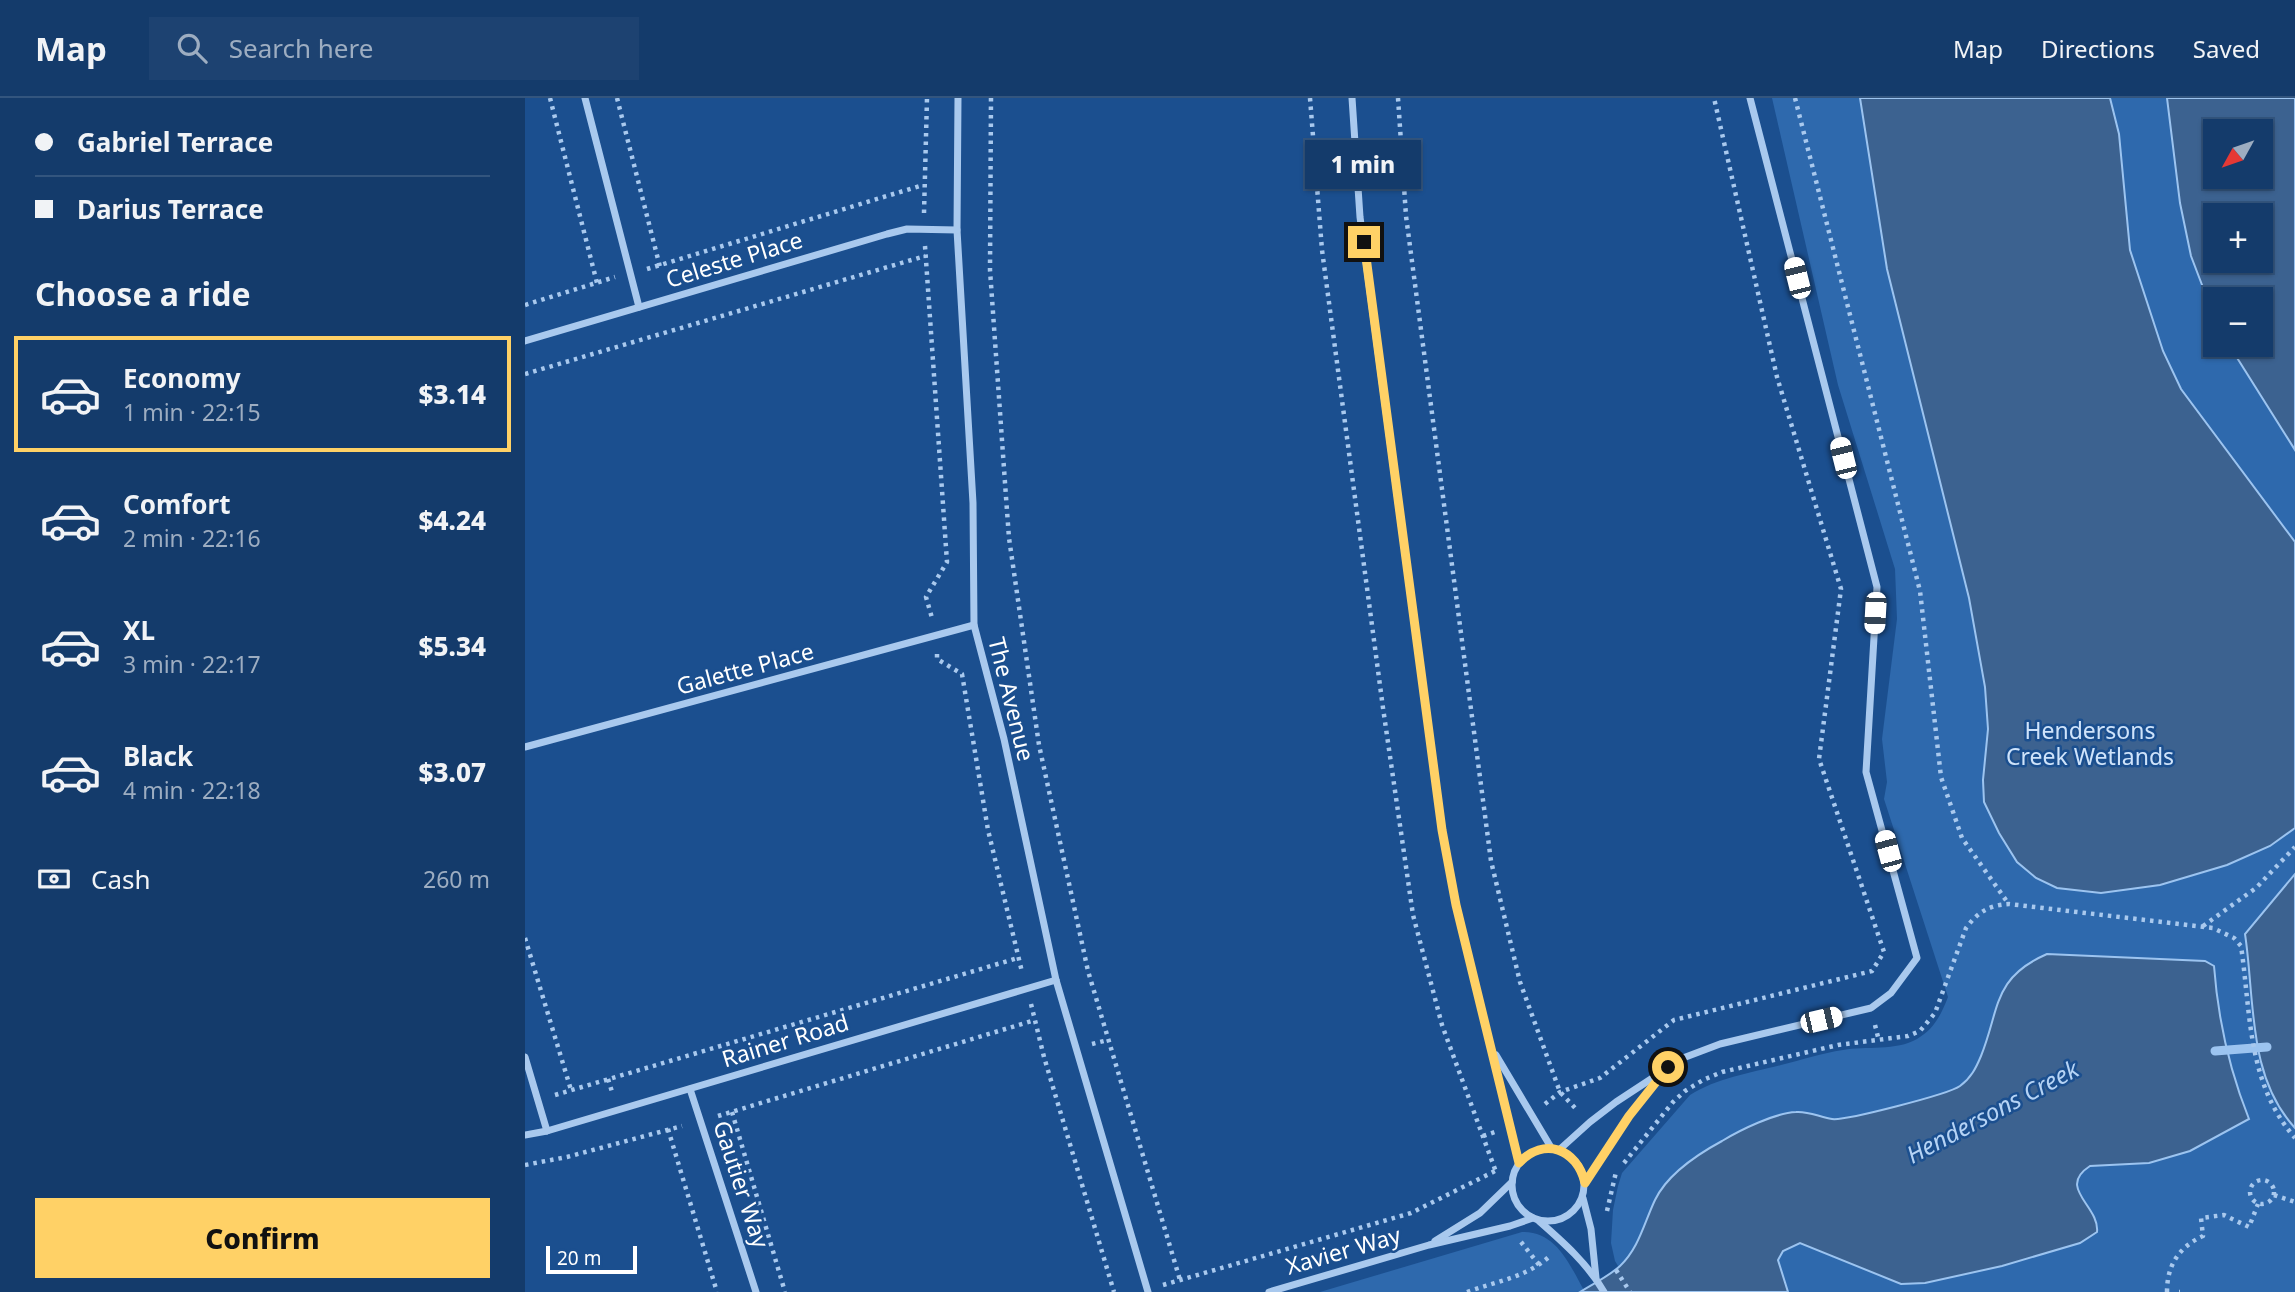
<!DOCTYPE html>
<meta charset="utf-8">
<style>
body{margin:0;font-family:"Noto Sans",sans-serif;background:#1d4271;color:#f1f3f6;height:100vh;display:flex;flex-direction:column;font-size:26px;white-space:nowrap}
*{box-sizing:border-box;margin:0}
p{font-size:23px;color:#9dadc1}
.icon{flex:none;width:38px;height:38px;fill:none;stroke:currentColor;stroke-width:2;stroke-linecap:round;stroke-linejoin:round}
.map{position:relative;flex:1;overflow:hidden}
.side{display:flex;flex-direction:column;background:#143b6b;width:525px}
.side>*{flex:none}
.hud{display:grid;align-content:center;height:154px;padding:0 35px;background:#143b6b}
.needle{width:46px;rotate:230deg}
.tools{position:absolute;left:1678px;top:21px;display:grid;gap:14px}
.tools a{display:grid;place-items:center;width:70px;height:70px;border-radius:0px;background:#143b6b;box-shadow:0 2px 5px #0004,0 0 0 2px #33557e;font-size:35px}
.scale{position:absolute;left:21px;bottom:18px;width:91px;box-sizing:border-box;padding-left:7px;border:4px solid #fff;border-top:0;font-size:19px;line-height:24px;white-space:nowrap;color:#fff;-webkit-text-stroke:5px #1b4f8f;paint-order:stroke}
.end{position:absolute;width:32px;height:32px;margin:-16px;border:9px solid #ffd166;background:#111;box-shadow:0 0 0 4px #111}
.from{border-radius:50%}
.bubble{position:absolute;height:49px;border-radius:0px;background:#143b6b;box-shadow:0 2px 5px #0004,0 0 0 2px #33557e;font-size:23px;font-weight:800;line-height:49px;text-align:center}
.car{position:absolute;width:21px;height:42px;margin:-21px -10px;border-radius:9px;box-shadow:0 0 5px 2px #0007;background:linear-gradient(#fff 24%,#345 0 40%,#fff 0 76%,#345 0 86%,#fff 0)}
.hud b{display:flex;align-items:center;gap:24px;height:66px;font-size:26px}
.hud b+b{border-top:2px solid #33557e}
.hud i{width:18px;height:18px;background:#f1f3f6}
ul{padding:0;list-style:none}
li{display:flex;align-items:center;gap:21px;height:116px;margin:0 14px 10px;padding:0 21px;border:4px solid transparent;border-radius:0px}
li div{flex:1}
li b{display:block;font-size:26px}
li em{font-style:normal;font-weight:800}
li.active{border-color:#ffd166}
li>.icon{width:63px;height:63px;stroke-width:1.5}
h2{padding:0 35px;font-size:32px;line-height:84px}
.pay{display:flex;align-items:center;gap:18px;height:77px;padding:0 35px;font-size:26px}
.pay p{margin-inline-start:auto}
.button{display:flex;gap:14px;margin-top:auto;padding:14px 35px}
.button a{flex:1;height:80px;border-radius:0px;background:#ffd166;color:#111;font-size:28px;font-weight:800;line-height:80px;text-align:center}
header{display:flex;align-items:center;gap:42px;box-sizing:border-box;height:98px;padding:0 35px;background:#143b6b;border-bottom:2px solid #33557e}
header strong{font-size:33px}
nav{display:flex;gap:38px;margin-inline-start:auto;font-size:24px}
.search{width:490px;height:63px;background:#1d4271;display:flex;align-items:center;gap:18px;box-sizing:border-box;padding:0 24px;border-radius:0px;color:#9dadc1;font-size:26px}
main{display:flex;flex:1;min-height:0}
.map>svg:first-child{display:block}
.green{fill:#2e69ad;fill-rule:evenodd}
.water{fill:#3c6290;stroke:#9cc4f0;stroke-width:2;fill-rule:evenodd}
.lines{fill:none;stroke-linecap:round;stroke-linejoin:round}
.stream{stroke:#9cc4f0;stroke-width:9}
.path{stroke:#a9c9ee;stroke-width:4.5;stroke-dasharray:3.5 5;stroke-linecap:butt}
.street{stroke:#a9c9ee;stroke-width:7}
.route{stroke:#ffd166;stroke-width:9}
.labels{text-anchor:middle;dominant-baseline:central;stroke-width:5;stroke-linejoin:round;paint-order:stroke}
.street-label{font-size:23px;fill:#fff;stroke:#1b4f8f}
.park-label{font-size:23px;fill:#cfe3fa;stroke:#1b4f8f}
.water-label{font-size:24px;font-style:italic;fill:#b5d3f5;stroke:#1b4f8f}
</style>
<header>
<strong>Map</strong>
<div class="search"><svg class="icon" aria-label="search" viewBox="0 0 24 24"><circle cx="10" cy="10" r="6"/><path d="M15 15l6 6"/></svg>Search here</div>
<nav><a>Map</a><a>Directions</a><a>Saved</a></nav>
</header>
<main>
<section class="side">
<div class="hud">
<b><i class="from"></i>Gabriel Terrace</b>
<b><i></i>Darius Terrace</b>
</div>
<h2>Choose a ride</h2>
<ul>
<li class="active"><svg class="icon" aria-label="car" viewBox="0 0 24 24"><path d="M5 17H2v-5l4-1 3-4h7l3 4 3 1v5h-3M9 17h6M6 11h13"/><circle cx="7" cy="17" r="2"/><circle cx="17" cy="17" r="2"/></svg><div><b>Economy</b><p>1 min · 22:15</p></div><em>$3.14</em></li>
<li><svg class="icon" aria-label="car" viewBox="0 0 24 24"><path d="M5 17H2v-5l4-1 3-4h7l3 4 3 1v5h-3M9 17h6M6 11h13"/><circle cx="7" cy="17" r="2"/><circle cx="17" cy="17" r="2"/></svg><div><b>Comfort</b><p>2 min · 22:16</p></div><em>$4.24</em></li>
<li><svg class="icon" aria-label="car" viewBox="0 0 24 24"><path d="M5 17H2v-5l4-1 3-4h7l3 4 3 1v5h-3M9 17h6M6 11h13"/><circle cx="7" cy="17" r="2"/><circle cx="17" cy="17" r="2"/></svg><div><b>XL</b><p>3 min · 22:17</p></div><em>$5.34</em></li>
<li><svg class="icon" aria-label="car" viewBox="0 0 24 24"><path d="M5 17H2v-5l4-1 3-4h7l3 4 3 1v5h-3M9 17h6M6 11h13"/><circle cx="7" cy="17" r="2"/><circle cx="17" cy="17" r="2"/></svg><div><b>Black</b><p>4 min · 22:18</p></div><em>$3.07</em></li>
</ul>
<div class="pay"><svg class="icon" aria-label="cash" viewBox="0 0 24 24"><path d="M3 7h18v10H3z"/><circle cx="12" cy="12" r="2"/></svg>Cash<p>260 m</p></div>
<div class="button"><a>Confirm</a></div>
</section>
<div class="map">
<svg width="1770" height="1194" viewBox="0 0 1770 1194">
<rect width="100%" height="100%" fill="#1b4f8f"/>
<g class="green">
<path d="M1247,0H1770V1194H1109L1090,1163L1086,1145L1088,1112L1093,1088L1097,1075L1165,997C1192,980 1225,975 1256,967C1277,962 1297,955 1318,952C1341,948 1371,953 1392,941C1409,931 1416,917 1423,899L1359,701L1362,684L1357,641L1372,521L1370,471L1313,287ZM1690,33H1736V79H1690ZM1690,117H1736V163H1690ZM1690,201H1736V247H1690Z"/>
<path d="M997,1134C1032,1133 1045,1168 1060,1194H795Z"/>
</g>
<g class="water">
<polygon points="1335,0 1585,0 1594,36 1605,152 1638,253 1656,291 1770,444 1770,730 1745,748 1702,767 1635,787 1576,795 1532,790 1511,780 1492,764 1474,735 1459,704 1458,682 1463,631 1460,589 1444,500 1362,171"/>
<path d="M1642,0H1770V352L1704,247H1736V201H1690V221L1666,158L1655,105ZM1736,33V79H1690V33ZM1736,117V163H1690V117Z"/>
<path d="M1770,776V1030C1722,978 1730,901 1720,836Z"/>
<path d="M1522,856L1680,863L1689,868C1693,922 1704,971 1724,1021L1665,1053L1624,1065L1565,1068C1531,1090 1575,1108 1572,1134L1555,1145L1477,1168L1400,1185L1376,1186L1275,1145L1258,1153L1253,1162L1263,1194H1055C1068,1186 1084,1178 1095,1168C1114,1150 1119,1125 1130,1102C1142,1077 1173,1056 1197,1043C1215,1032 1250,1015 1271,1014C1284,1013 1294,1019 1307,1021C1320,1023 1424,996 1435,988C1446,980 1451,970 1456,958C1475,911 1467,880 1522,856Z"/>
</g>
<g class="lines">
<polyline class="stream" points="1690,953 1742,949"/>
<g class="path">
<polyline points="25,0 72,185"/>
<polyline points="92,0 135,169"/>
<polyline points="466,0 465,172 481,399 484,440 514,647 563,873 655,1182"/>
<polyline points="785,0 797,152 858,610 888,817 917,927 971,1074"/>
<polyline points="873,0 881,118 966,763 995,884 1035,994 1052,1012"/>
<polyline points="1270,0 1395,493 1416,679 1437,740 1483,805"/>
<polyline points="399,115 402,0"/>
<polyline points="400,148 422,464 401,499 407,520"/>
<polyline points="122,171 398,87"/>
<polyline points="0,207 90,179"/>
<polyline points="0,276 400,158"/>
<polyline points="412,556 412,561 437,576 463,732 497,874"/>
<polyline points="1678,828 1731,790 1770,749"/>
<polyline points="0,840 46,992"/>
<polyline points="506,906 519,959 589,1194"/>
<polyline points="1350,927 1354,943"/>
<polyline points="567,946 583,942"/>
<polyline points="83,981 88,997"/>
<polyline points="30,997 493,860"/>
<polyline points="1020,1006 1035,994 1075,980 1149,922 1347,873 1359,854 1294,661 1316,491 1252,279 1189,0"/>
<polyline points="207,1014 260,1194"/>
<polyline points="193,1018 510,922"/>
<polyline points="143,1031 192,1194"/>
<polyline points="958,1038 970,1034"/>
<path d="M1099,1065L1148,1004L1160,993L1178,982L1197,974L1313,947L1383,938L1395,933L1410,915L1441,830C1453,814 1464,807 1484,806L1688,830L1709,840L1716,848C1726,916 1722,985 1770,1040"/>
<polyline points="0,1067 42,1059 157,1028"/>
<circle cx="1737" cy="1094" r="12"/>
<polyline points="1749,1097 1770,1104"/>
<polyline points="1082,1113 1091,1074"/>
<polyline points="996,1144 1015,1168"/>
<polyline points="1091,1172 1105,1194"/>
<polyline points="638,1187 886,1115 970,1073"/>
<path d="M942,1194C972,1183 1003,1179 1026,1157"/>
<path d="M1642,1194C1642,1167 1654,1149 1678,1138L1676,1120L1699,1117L1724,1129L1733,1106"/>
<polyline points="1654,1194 1655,1194"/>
</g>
<g class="street">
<polyline points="60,0 114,209"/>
<polyline points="433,0 432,132 448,405 449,527 479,641 531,882 623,1194"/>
<polyline points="827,0 835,119 917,732 931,807 994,1065"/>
<polyline points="0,243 362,136 382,131 432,132"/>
<polyline points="0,649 449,527"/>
<polyline points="971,957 1027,1051"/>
<polyline points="0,959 22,1033"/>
<polyline points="165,991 231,1194"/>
<polyline points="0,1037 22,1033 531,882"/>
<circle cx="1023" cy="1087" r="36"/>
<polyline points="1034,1052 1065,1024 1091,1004 1158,960 1195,946 1346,910 1366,895 1392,860 1341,674 1352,489 1225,0"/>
<polyline points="1060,1085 1104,1018 1138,975"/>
<polyline points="1058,1100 1066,1131 1071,1180"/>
<path d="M1014,1123C1038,1144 1063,1166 1079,1194"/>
<polyline points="910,1143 955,1115 987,1084"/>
<polyline points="744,1194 904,1147 985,1128 1008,1120"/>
</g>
</g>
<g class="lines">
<path class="route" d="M839,144L917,732L931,807L994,1065C1019,1038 1052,1051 1060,1085L1104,1018L1143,969"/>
</g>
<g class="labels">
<g class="street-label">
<text transform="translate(209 161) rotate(-17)">Celeste Place</text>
<text transform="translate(220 570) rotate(-15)">Galette Place</text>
<text transform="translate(487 601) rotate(76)">The Avenue</text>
<text transform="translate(260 942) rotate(-17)">Rainer Road</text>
<text transform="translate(217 1086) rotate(72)">Gautier Way</text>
<text transform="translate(818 1152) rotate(-16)">Xavier Way</text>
</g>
<g class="park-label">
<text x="1565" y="632">Hendersons<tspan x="1565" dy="26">Creek Wetlands</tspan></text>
</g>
<g class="water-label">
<text transform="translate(1467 1013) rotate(-28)">Hendersons Creek</text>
</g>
</g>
</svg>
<div class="tools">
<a><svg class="needle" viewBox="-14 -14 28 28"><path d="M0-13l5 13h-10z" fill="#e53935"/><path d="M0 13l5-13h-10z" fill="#9dadc1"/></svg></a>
<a>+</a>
<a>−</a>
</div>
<div class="scale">20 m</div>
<i class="end from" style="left:1143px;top:969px"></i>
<i class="end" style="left:839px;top:144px"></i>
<div class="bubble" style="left:780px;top:42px;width:116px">1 min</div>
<i class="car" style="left:1272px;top:180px;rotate:346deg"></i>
<i class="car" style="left:1318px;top:360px;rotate:346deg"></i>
<i class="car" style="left:1350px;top:515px;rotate:183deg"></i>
<i class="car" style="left:1363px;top:753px;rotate:345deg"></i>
<i class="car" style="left:1296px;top:922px;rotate:77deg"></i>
</div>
</main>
